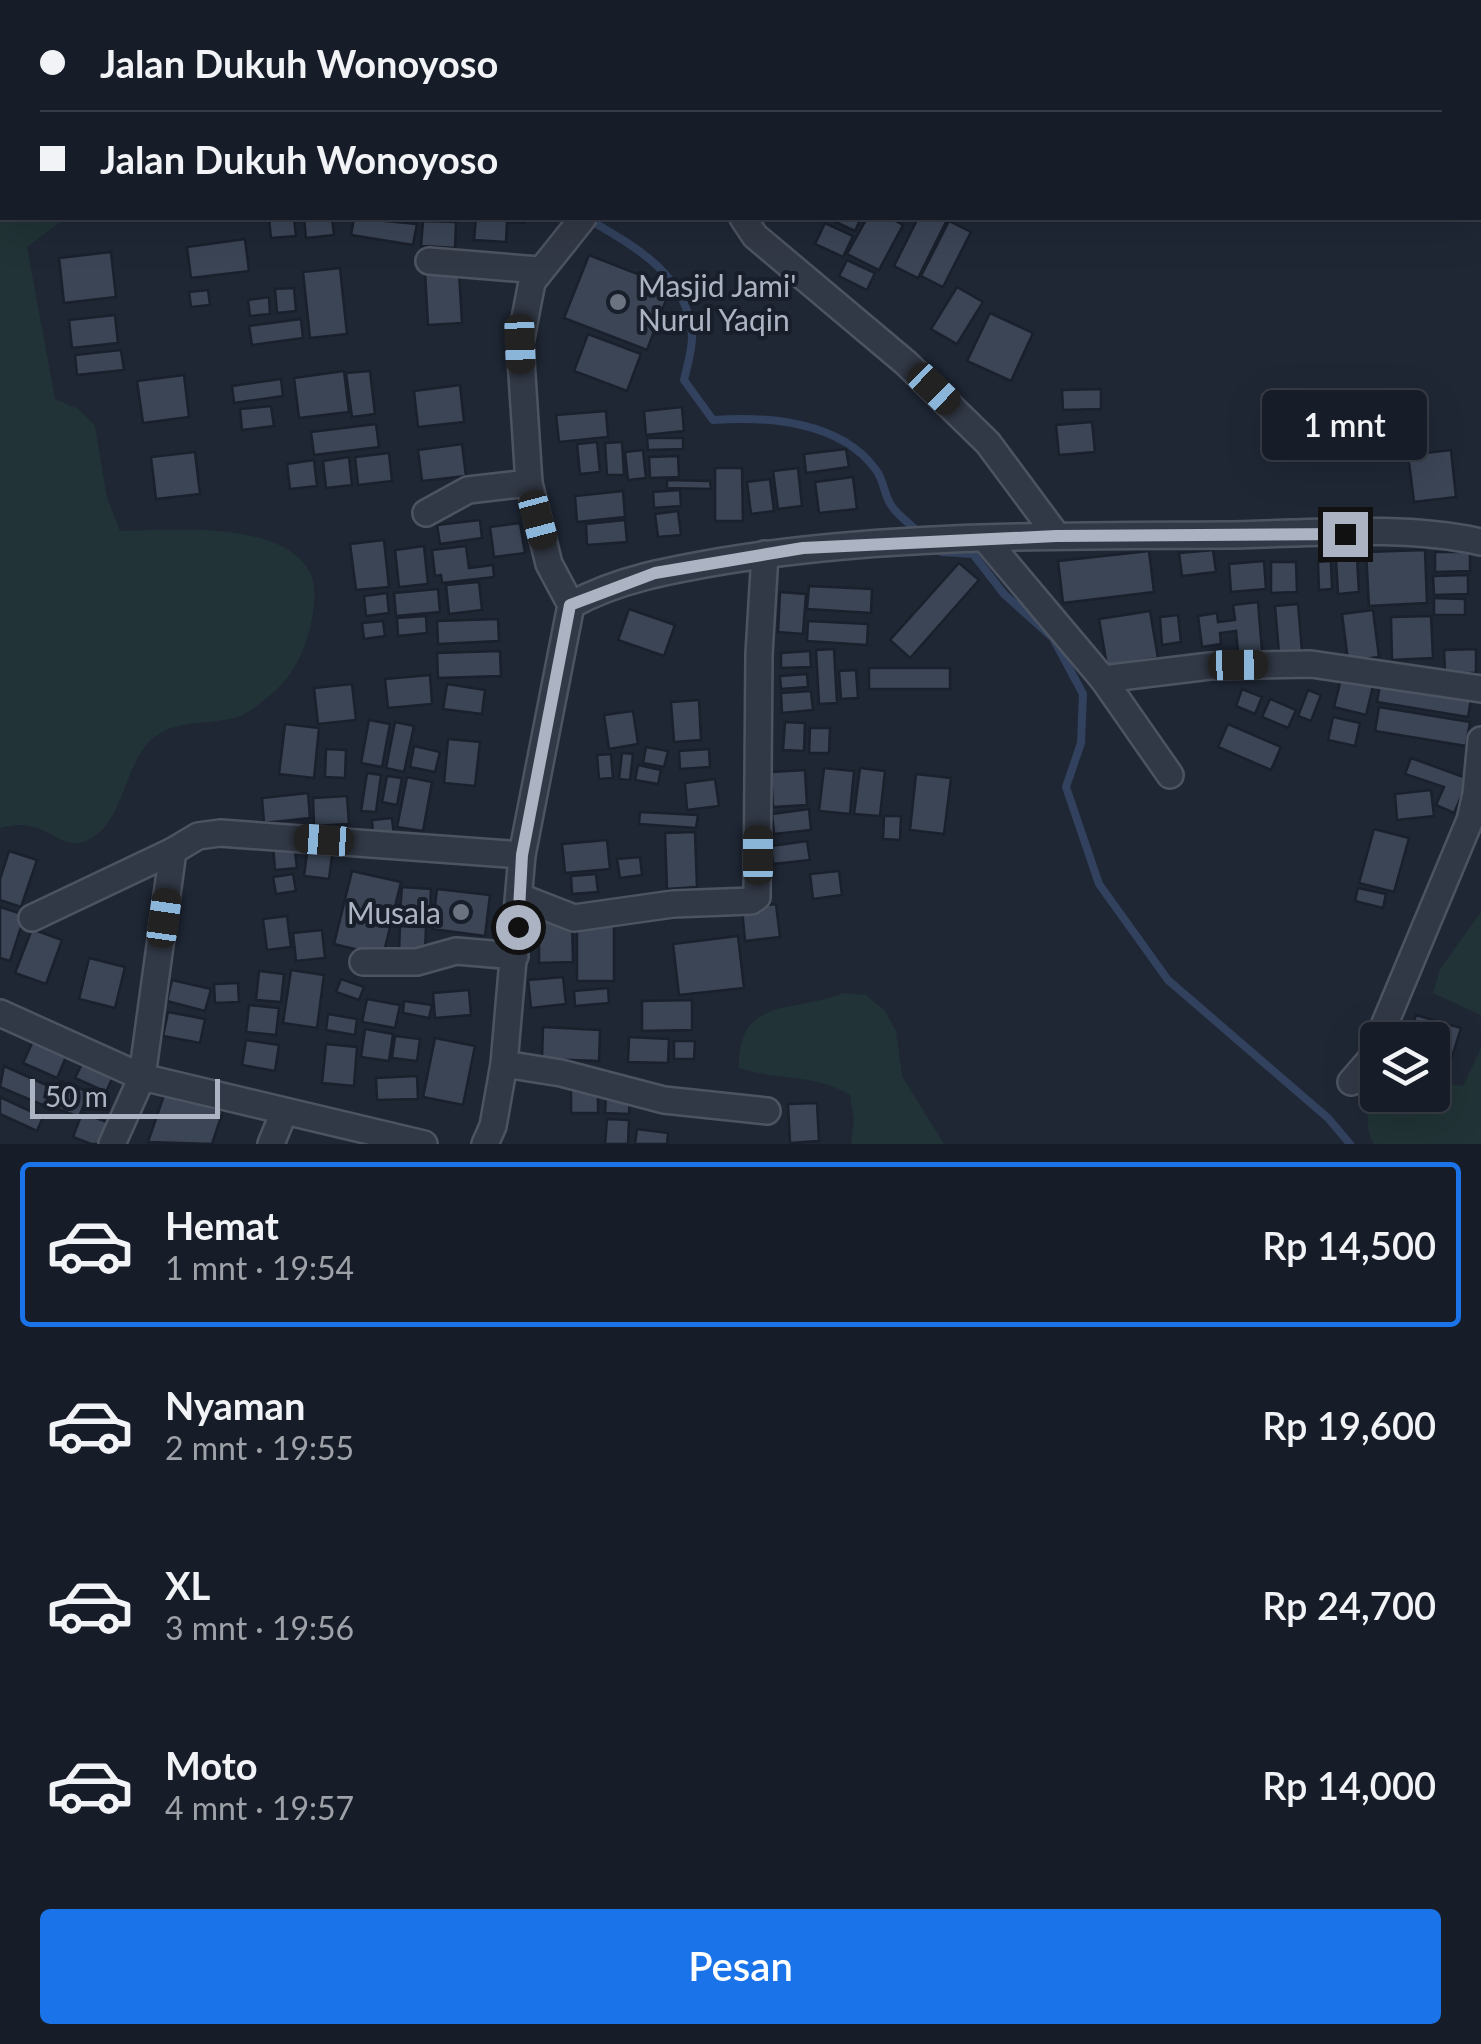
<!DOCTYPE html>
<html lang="id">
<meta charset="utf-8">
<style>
body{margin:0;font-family:Lato,sans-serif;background:#242a34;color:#f1f3f6;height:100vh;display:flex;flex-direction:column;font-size:38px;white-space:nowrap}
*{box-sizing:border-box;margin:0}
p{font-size:32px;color:#9ea2a8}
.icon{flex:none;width:55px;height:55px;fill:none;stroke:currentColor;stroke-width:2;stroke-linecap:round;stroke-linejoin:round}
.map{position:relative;height:1144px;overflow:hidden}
.sheet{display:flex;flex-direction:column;background:#171d28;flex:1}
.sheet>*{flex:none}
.top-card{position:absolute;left:0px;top:0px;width:1482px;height:220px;box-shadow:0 10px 40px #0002,0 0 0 2px #363b45;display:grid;align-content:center;height:220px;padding:0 40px;background:#171d28}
.fabs{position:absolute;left:1360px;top:1022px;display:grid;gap:20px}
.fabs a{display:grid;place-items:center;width:90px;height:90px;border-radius:10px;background:#171d28;box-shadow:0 10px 40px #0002,0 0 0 2px #363b45;font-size:50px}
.scale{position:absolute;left:30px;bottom:25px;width:190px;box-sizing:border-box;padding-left:10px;border:5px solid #acb4c3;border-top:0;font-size:28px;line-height:35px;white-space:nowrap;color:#acb4c3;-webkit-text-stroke:8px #181e2a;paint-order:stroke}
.end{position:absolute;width:45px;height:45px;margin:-22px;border:12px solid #acb4c3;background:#111;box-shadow:0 0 0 5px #111}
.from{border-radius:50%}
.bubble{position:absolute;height:70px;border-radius:10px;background:#171d28;box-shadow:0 10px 40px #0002,0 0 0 2px #363b45;font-size:32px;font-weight:600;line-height:70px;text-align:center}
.car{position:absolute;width:30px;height:60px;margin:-30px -15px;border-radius:12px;box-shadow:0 0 8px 2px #0007;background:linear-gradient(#222 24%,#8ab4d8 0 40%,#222 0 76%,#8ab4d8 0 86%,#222 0)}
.top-card b{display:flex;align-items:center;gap:35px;height:95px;font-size:38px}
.top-card b+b{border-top:2px solid #363b45}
.top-card i{width:25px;height:25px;background:#f1f3f6}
ul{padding:18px 0 0;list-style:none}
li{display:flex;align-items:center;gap:30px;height:165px;margin:0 20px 15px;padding:0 20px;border:5px solid transparent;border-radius:10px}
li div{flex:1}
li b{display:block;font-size:38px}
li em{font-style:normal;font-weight:600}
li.current{border-color:#1a73e8}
li>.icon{width:90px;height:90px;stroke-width:1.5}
.action{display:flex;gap:20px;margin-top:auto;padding:20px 40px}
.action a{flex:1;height:115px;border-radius:10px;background:#1a73e8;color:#fff;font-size:40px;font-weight:600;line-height:115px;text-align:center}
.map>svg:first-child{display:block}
.green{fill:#213336}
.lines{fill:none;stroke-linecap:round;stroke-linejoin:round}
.stream{stroke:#32415d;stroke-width:8}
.building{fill:#3b4556;stroke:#1a202c;stroke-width:2.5}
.minor-casing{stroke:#4d5461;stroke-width:30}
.minor{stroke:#323946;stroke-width:25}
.route{stroke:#acb4c3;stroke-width:12}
.worship-dot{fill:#6b7280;stroke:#181e2a;stroke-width:4}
.labels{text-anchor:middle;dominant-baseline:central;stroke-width:8;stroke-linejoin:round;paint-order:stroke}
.poi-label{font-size:30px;fill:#acb4c3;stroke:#181e2a;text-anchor:start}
</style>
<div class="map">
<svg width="1481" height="1144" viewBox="0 0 1481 1144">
<rect width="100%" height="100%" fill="#1f2735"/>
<g class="green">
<path d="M0,0L111,2H2V218H66L27,247L55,399L78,409L95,426L107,498L120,531C168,530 287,519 311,575C317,589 314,604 312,619C307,645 295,674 274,692C264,700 249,713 237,717C208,726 173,718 150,741C123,767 124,825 86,841C66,849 54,833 37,828C24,823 13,825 0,828Z"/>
<polygon points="1481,912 1481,1015 1433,993 1440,969"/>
<path d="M843,993L866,995L884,1010L896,1031L902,1076L944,1144H851L854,1120L850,1095C815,1073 778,1081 739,1068C738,995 793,1014 843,993Z"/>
<path d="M1481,1048V1144H1374C1363,1126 1368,1105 1377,1088L1378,1095H1432L1433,1081L1463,1086Z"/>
</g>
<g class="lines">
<g class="stream">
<polyline points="95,0 100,2"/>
<path d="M586,218C634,246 686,273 692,334C693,348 687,366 684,380L713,420C767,416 841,421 876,470C884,480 884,495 891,505C897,515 910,524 919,532"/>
<polyline points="942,552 973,554 1004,594 1053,638 1083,694 1081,743 1066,787 1099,884 1168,980 1328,1118 1350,1144"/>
</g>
</g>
<g class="building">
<polygon points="269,218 294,218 296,236 271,238"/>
<polygon points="304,218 332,218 334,235 306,238"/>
<polygon points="354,218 417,224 413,245 351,235"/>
<polygon points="476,218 526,218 525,223 507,222 506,242 474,240"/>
<polygon points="827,218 861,218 855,231"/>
<polygon points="867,218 890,218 903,225 879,270 847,254"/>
<polygon points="918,218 948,218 918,278 894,266"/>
<polygon points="423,221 456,222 455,248 421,246"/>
<polygon points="949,221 971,232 943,287 921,276"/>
<polygon points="825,223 853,236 843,257 815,244"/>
<polygon points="245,239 249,271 191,278 187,247"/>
<polygon points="111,252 116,297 64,303 59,258"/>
<polygon points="589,255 671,287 647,350 564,318"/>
<polygon points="847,260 875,273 867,290 839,276"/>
<polygon points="340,268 347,334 310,338 303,272"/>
<polygon points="459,271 462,323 428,325 425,273"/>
<polygon points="957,287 983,302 957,344 931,329"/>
<polygon points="294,288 296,311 277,313 275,289"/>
<polygon points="208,290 210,305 191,307 189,292"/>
<polygon points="269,297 270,314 250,316 248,300"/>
<polygon points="990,313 1033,333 1011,381 967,361"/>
<polygon points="115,315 118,343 72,348 69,320"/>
<polygon points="301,319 303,338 252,345 249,326"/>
<polygon points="588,334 641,354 627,391 574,371"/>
<polygon points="121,350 124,370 77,375 75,355"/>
<polygon points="344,371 349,412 299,418 294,378"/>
<polygon points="370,371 375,414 352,417 346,373"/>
<polygon points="184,375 189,417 143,423 137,381"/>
<polygon points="281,379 283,396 234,403 232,386"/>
<polygon points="460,385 464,422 418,427 414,391"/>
<polygon points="1101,389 1101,409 1063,410 1062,390"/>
<polygon points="271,406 274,426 242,430 240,409"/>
<polygon points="682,407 684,431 646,435 644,411"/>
<polygon points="606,411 608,437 559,442 556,415"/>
<polygon points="1092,422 1095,452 1059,455 1056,425"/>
<polygon points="376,424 379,447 314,455 311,432"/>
<polygon points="647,438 683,438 683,449 648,450"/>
<polygon points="597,442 600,472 580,474 577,444"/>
<polygon points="622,442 624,475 607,475 605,443"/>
<polygon points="462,444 466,476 422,481 418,450"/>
<polygon points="846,449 849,467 806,473 804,454"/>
<polygon points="643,450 646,478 628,480 625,452"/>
<polygon points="1451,450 1456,497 1414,502 1408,455"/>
<polygon points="195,452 200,494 156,499 151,457"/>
<polygon points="389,453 392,481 358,485 355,457"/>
<polygon points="678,456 679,477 650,478 649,457"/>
<polygon points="349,457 352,485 326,488 323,461"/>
<polygon points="314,460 317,486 290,489 287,464"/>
<polygon points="715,468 742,468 743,521 715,521"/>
<polygon points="798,468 802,506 778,509 773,471"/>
<polygon points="853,477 857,509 819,513 815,482"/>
<polygon points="770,479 774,511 751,514 747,482"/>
<polygon points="667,480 710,481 711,489 667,488"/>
<polygon points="680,490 681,506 654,508 653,492"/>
<polygon points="623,491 625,517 577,522 575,496"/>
<polygon points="678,511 681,535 658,537 655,514"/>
<polygon points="480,520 482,538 440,544 437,525"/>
<polygon points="625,520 627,542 587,545 586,524"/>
<polygon points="520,523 525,553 494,557 490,527"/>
<polygon points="384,540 389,587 356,590 350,544"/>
<polygon points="424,546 428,584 399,587 395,550"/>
<polygon points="466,546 469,568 493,565 494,577 442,583 441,575 435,576 432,550"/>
<polygon points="1213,550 1216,572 1182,576 1179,553"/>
<polygon points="1425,550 1427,603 1369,606 1366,552"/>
<polygon points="1149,551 1154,592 1063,603 1058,561"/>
<polygon points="1435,552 1470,552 1470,571 1435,572"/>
<polygon points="1357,558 1359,592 1338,594 1336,559"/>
<polygon points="1264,561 1266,589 1231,592 1229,564"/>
<polygon points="1331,561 1332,589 1319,590 1318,562"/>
<polygon points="1271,562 1296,562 1297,592 1271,593"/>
<polygon points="959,563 979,580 910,658 890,640"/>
<polygon points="1468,575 1468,594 1434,595 1433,576"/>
<polygon points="479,582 482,610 449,614 446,585"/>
<polygon points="809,586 872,589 871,613 807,609"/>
<polygon points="438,589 440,612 396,616 394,593"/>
<polygon points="780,592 806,594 803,634 778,632"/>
<polygon points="387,593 389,613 366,616 364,596"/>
<polygon points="1434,598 1465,599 1465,615 1434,615"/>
<polygon points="1258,602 1262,651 1238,653 1236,631 1220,633 1221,644 1202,647 1198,616 1217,613 1218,622 1235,620 1233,605"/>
<polygon points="1298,604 1302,651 1279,653 1275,606"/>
<polygon points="629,609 675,625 664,656 618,640"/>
<polygon points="1373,610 1379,657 1348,661 1342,614"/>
<polygon points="1150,611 1158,658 1107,666 1099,619"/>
<polygon points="1178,615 1181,642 1162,645 1160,617"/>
<polygon points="426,616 427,633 398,636 397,618"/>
<polygon points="1431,616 1433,658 1392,660 1391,617"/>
<polygon points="498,619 499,641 438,644 437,621"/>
<polygon points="383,621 385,636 364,639 362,623"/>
<polygon points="808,621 868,624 867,645 807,641"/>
<polygon points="834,649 837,703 819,704 816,650"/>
<polygon points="1476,649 1476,673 1445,673 1444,650"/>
<polygon points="500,651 501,676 438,678 437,653"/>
<polygon points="810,651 811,667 781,668 781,653"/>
<rect x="869" y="668" width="81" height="21"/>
<polygon points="856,670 858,698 841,699 839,671"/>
<polygon points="807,674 808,687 781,689 780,676"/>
<polygon points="430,675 432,704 388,708 385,679"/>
<polygon points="1341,679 1373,686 1366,715 1334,707"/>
<polygon points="1381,679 1472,694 1468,717 1377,702"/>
<polygon points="352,684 356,720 318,724 314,688"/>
<polygon points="447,684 485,690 482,714 443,709"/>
<polygon points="1242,689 1262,697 1255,714 1236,706"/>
<polygon points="1308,690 1321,695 1311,721 1298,716"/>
<polygon points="811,691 813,710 782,713 781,693"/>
<polygon points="1270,699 1296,710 1288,728 1262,717"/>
<polygon points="699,700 701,740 674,742 671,702"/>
<polygon points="1379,707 1470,722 1466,746 1375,731"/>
<polygon points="633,711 638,744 609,749 604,715"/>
<polygon points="1333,717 1360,723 1355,746 1328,740"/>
<polygon points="369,720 390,724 382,767 361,763"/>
<polygon points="395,722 414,726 404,772 386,768"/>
<polygon points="785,722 805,723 804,751 783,750"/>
<polygon points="285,724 319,728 314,778 279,774"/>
<polygon points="1228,724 1281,747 1271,770 1218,747"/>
<polygon points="810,728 830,728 829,753 809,753"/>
<polygon points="448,739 480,742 475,786 444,783"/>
<polygon points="414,746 440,752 435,772 410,767"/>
<polygon points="646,747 668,751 664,767 643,763"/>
<polygon points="326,749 346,750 345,778 325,777"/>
<polygon points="709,749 710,767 680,769 679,751"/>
<polygon points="622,753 633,754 630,780 619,779"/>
<polygon points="611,754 613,778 599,779 597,755"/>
<polygon points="1411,758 1469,779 1454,813 1436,805 1444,787 1405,774"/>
<polygon points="638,765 661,770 658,784 635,780"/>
<polygon points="824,768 854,771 850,814 819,811"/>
<polygon points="860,768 885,771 880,816 854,814"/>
<polygon points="805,770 807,805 773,807 771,772"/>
<polygon points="367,773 381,775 376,812 361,811"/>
<polygon points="916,774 951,778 944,834 910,830"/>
<polygon points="387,776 402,778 397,805 382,802"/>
<polygon points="407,777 432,782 423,831 397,827"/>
<polygon points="715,779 719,806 687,810 685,783"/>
<polygon points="1431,790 1434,816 1397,820 1395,794"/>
<polygon points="308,793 310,818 264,823 262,798"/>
<polygon points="347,796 349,824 314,826 313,798"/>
<polygon points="809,809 811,830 774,834 772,814"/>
<polygon points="640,812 698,815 696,828 639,824"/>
<polygon points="884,816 901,816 900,840 883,839"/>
<polygon points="392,818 394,835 373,837 372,820"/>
<polygon points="1374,829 1409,838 1394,892 1359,883"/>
<polygon points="695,832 697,887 667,889 665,833"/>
<polygon points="607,840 610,869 565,873 562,844"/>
<polygon points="807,841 810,860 773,864 771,846"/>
<polygon points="294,842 297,868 275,870 273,845"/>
<polygon points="308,845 333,849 329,879 304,876"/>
<polygon points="9,851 37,860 21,907 0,900 0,879"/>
<polygon points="640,857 642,875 620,878 617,859"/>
<polygon points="352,871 401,882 383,956 334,944"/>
<polygon points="839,871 842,895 813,899 810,874"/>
<polygon points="293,874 296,891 276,894 273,877"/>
<polygon points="596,874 598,892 572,894 571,876"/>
<polygon points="402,887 431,889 430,913 400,911"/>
<polygon points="1358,888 1386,894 1383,908 1355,901"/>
<polygon points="437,889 490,895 485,936 432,929"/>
<polygon points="776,904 780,937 745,941 742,908"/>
<polygon points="0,907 25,915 10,961 0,958"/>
<polygon points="287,916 291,947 267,950 263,919"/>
<polygon points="572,919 573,962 539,963 539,920"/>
<rect x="577" y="921" width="37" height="60"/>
<polygon points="400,926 426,927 425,952 399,950"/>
<polygon points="32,929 62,940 46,984 15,973"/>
<polygon points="322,930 325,958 296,961 293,933"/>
<polygon points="738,936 744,988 679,995 673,944"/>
<polygon points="89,958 125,967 115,1008 79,999"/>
<polygon points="291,970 324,975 317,1028 283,1023"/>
<polygon points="259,971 284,974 281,1002 256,1000"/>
<polygon points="563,977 566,1004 531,1008 528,980"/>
<polygon points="341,979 364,987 359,1000 336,992"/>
<polygon points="172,980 211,989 205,1011 167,1001"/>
<polygon points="238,983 239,1002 215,1003 214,984"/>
<polygon points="608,988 609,1003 575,1006 574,991"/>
<polygon points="469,990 471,1015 435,1018 433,993"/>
<polygon points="367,999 400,1005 395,1028 362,1022"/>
<polygon points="692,1000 692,1030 642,1031 642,1001"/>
<polygon points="404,1001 432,1005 429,1018 403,1013"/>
<polygon points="249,1005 279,1008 276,1035 246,1032"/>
<polygon points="168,1012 205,1019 200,1043 163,1036"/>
<polygon points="328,1014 357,1019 355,1035 326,1030"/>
<polygon points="1416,1015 1461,1028 1451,1060 1432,1055 1432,1040 1408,1040"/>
<polygon points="543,1027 600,1030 599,1061 542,1059"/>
<polygon points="365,1029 393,1034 389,1061 361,1057"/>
<polygon points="395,1036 420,1039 417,1061 392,1058"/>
<polygon points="629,1037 669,1039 668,1063 628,1062"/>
<polygon points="435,1038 475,1046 463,1105 423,1097"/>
<polygon points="246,1040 279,1045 275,1071 242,1065"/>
<polygon points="33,1041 66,1057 57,1078 23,1063"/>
<polygon points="674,1041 695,1041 694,1059 674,1059"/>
<polygon points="326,1044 357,1047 354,1086 322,1083"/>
<polygon points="86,1056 116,1070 106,1092 75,1078"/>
<polygon points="4,1066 53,1088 45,1106 0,1087"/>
<polygon points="417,1076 418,1099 377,1100 376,1078"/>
<polygon points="60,1081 89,1092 79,1117 50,1106"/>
<rect x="571" y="1088" width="27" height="25"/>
<polygon points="165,1092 223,1111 212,1144 148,1142"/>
<polygon points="606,1096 630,1097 629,1114 605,1113"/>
<polygon points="0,1097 43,1117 37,1131 0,1114"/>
<polygon points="817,1103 819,1141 790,1143 788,1104"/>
<polygon points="82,1113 113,1124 105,1144 91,1144 73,1137"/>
<polygon points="607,1119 629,1120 628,1144 605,1144"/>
<polygon points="637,1129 668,1133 667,1144 635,1144"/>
</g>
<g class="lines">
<g class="minor-casing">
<g id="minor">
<polyline points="643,0 646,2"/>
<polyline points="760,2 761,0"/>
<polyline points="933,2 934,0"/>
<polyline points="743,218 755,236 906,363 988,443 1057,536"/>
<polyline points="429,261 539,270"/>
<polyline points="426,513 468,490 529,483"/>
<polyline points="986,540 1103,679 1170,775"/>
<path d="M571,605C618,579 671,570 723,561C886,534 1058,536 1223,535C1306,534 1401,524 1481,542"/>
<polyline points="1103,679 1210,666 1311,664 1481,689"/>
<polyline points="520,897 574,918 673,904 751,901 757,897 759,654 765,554"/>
<polyline points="32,918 173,851"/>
<polyline points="363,962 417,962 456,951 515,956"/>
<polyline points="0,1013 142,1077 424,1144"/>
<polyline points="1378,1040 1470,820 1476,794 1481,740"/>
<polyline points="504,1064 561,1073 664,1100 767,1111"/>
<polyline points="1351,1082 1370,1060 1378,1042"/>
<polyline points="112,1144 142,1077 173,851 198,836 220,833 522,855"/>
<polyline points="271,1144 284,1112"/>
<polyline points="485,1144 493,1126 504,1064 522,855 571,605 549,564 529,483 520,344 532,282 583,218"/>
</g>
</g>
<use href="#minor" class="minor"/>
</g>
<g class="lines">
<polyline class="route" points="518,927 522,855 570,605 655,573 803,548 1056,536 1345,534"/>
</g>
<g class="worship-dot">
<circle cx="618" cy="302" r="10"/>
<circle cx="461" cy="912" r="10"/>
</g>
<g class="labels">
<g class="poi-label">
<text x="638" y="285">Masjid Jami'<tspan x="638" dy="34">Nurul Yaqin</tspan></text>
<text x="441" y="912" text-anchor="end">Musala</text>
</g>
</g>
</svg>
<div class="fabs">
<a><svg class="icon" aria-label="layers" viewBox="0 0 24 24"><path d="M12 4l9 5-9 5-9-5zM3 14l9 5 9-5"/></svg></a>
</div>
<div class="scale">50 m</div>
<i class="end from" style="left:518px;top:927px"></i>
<i class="end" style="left:1345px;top:534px"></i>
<div class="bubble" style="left:1262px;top:390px;width:165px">1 mnt</div>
<i class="car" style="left:520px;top:344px;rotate:178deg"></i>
<i class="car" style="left:934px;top:389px;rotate:134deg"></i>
<i class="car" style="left:538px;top:520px;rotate:165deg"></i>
<i class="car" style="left:1238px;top:665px;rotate:89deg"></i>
<i class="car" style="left:324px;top:840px;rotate:274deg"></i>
<i class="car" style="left:758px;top:855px;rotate:0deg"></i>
<i class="car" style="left:164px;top:918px;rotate:8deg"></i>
<div class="top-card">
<b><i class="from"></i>Jalan Dukuh Wonoyoso</b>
<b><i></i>Jalan Dukuh Wonoyoso</b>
</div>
</div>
<section class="sheet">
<ul>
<li class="current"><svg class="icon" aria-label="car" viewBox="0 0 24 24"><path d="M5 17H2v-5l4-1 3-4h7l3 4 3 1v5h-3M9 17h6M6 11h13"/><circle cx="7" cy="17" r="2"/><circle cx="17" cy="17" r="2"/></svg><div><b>Hemat</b><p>1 mnt · 19:54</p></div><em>Rp 14,500</em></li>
<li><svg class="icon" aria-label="car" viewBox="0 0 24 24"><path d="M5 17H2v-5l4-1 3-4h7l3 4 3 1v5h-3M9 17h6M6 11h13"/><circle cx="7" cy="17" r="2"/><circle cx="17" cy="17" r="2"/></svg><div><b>Nyaman</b><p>2 mnt · 19:55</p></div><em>Rp 19,600</em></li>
<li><svg class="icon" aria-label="car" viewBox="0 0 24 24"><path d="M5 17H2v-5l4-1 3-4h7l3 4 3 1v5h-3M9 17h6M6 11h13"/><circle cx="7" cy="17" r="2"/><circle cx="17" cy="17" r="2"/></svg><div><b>XL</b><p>3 mnt · 19:56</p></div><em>Rp 24,700</em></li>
<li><svg class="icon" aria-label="car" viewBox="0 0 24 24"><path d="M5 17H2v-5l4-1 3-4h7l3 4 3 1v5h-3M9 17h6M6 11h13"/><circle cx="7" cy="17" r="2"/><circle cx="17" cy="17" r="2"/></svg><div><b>Moto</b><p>4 mnt · 19:57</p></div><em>Rp 14,000</em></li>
</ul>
<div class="action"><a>Pesan</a></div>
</section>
